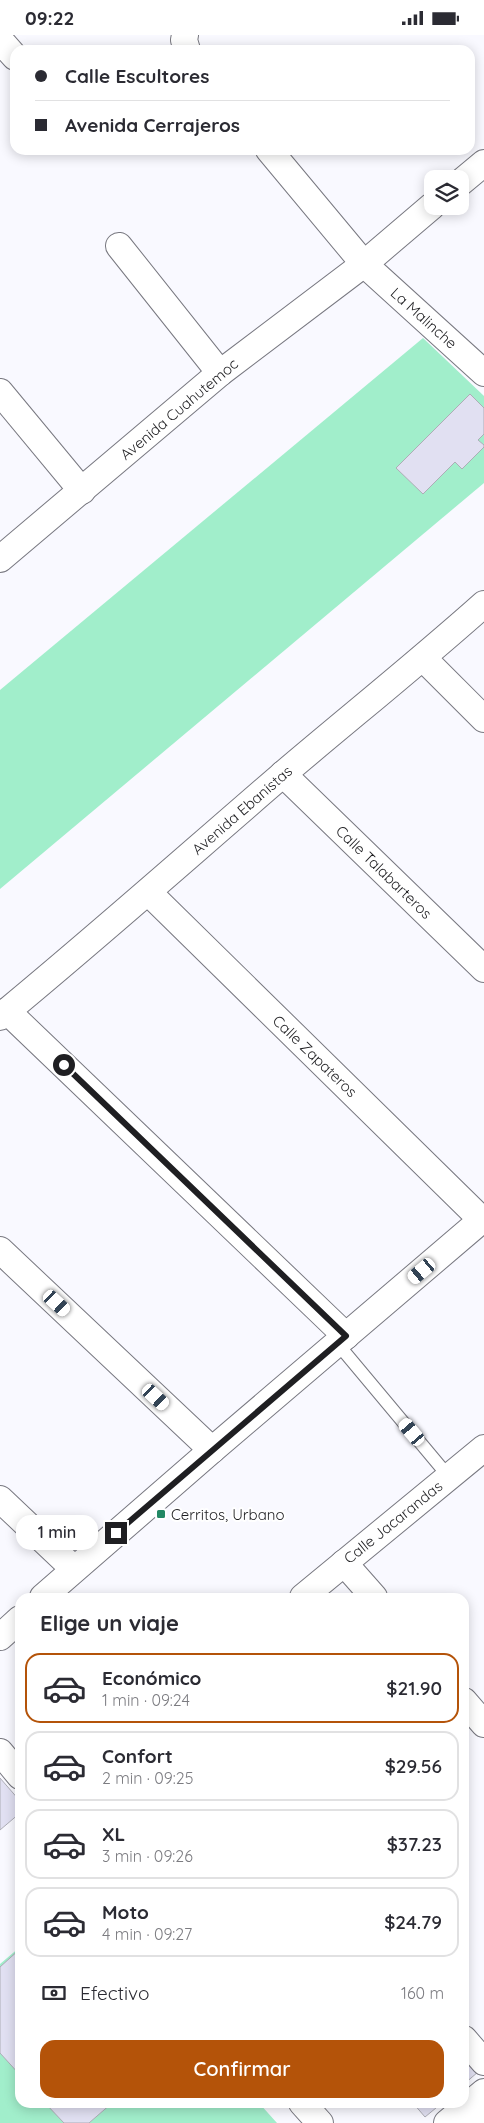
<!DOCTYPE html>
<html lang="es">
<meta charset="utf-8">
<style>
body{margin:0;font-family:Quicksand,sans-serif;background:#f2f2f3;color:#2b2b33;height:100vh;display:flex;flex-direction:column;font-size:19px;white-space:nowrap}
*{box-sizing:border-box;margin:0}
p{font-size:16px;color:#7c7c81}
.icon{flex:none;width:28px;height:28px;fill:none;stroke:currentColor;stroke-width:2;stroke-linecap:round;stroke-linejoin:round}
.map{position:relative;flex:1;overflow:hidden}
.side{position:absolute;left:15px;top:1558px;width:454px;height:515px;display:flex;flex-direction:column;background:#fff;border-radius:15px;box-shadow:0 2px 12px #0003}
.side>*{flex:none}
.guide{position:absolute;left:10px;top:10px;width:465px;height:110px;border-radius:15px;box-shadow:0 2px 12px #0003;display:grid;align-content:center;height:110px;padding:0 25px;background:#fff}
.tools{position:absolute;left:424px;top:135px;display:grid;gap:10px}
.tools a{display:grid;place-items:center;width:45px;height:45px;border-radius:10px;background:#fff;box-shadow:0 2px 12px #0003;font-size:25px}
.end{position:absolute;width:22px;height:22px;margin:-11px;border:6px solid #1f1f22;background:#fff;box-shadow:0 0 0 2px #fff}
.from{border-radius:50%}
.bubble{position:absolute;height:35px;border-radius:15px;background:#fff;box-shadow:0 2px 12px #0003;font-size:16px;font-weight:600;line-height:35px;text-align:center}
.car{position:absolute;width:15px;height:30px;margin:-15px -8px;border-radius:6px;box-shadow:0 0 4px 1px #0007;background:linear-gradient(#fff 24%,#345 0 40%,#fff 0 76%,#345 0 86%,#fff 0)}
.guide b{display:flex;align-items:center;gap:18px;height:48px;font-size:19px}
.guide b+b{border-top:1px solid #e1e1e2}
.guide i{width:12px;height:12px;background:#2b2b33}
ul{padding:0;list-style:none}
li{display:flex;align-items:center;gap:15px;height:70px;margin:0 10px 8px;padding:0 15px;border:2px solid #e1e1e2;border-radius:15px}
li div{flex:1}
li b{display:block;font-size:19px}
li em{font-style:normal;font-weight:600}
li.on{border-color:#b45309}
li>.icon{width:45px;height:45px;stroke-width:1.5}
h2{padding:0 25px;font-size:22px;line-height:60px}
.pay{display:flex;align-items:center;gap:12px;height:55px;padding:0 25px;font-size:19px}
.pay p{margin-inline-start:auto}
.cta{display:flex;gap:10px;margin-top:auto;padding:10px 25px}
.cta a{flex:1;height:58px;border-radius:15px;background:#b45309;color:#fff;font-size:20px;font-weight:600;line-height:58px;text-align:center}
.status{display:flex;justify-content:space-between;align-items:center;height:35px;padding:0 25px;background:#fff;direction:ltr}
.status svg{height:14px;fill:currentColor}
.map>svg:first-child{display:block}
.green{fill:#a1eecb}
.building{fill:#e1e0f2;stroke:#adadb6}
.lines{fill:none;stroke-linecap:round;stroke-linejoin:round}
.service-casing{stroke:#787880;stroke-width:14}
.minor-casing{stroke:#787880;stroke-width:28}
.service{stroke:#fff;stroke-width:12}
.minor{stroke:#fff;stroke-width:26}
.route{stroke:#1f1f22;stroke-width:6}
.poi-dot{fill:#228864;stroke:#fff;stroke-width:2}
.labels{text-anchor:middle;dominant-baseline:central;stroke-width:4;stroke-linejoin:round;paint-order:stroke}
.street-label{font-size:15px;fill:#1f1f22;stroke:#fff}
.poi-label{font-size:15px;fill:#1f1f22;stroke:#fff;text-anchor:start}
</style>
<div class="status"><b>09:22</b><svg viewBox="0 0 49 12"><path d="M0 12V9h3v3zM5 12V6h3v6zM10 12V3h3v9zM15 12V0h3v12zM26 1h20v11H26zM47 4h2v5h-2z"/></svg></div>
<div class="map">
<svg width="484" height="2088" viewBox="0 0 484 2088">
<rect width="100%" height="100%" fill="#f9f9ff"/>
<g class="green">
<polygon points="423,303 484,361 484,448 0,854 0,655"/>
<polygon points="20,1912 20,2068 259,2068 277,2088 0,2088 0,1929"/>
</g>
<g class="building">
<polygon points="470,359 484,373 484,399 478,405 484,410 484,412 462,434 455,427 423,459 396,433"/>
<polygon points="0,1743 20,1766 20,1778 0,1795"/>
<polygon points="20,1914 20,2040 0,2018 0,1932"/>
<polygon points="464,2020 478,2037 464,2049"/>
<polygon points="45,2068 112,2068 89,2088 64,2088"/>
<polygon points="413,2068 442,2068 425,2082"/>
</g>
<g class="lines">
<g class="service-casing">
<polyline id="service" points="337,1308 449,1442"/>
</g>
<g class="minor-casing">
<g id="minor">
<polyline points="185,0 184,5 187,15"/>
<polyline points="0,5 15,22"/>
<polyline points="269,115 364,229 484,338"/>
<polyline points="460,148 484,128"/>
<polyline points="119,211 220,338"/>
<polyline points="0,357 82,456"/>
<polyline points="0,524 220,338 364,229 432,171"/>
<polyline points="423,623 484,684"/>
<polyline points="283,739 484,934"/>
<polyline points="148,857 482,1185"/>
<polyline points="7,976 346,1301"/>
<path d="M0,982C96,903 188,821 282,740C349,683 418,628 484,569"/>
<polyline points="0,1215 212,1415"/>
<polyline points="0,1464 74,1534"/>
<polyline points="344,1528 374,1562"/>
<polyline points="43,1562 212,1415 484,1183"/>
<polyline points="303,1562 484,1413"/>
<polyline points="0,1602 20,1584"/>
<polyline points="464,1666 484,1689"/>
<polyline points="0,1717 20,1741"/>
<polyline points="464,2004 484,2027"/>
<polyline points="302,2068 320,2088"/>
<polyline points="468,2070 484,2087"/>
<polyline points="447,2088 484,2057"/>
</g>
</g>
<use href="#service" class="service"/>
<use href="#minor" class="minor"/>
</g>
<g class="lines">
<polyline class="route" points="64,1030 346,1301 116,1498"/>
</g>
<rect class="poi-dot" x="156" y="1474" width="10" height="10" rx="2.5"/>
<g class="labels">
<g class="street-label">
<text transform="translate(424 283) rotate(42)">La Malinche</text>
<text transform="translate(179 374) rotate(-40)">Avenida Cuahutemoc</text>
<text transform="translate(242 775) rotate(-41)">Avenida Ebanistas</text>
<text transform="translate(384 837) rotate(44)">Calle Talabarteros</text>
<text transform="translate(315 1021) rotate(44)">Calle Zapateros</text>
<text transform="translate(393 1487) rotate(-39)">Calle Jacarandas</text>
</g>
<g class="poi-label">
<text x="171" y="1479">Cerritos, Urbano</text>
</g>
</g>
</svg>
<div class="tools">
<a><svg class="icon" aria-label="layers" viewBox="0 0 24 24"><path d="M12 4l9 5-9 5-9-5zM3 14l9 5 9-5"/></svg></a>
</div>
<i class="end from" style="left:64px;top:1030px"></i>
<i class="end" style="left:116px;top:1498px"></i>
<div class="bubble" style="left:16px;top:1480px;width:82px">1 min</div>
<i class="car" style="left:422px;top:1236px;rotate:230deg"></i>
<i class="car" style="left:57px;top:1268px;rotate:133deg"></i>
<i class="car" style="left:156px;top:1362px;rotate:133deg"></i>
<i class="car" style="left:412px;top:1397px;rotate:320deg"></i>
<div class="guide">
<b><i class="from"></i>Calle Escultores</b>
<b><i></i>Avenida Cerrajeros</b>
</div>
<section class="side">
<h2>Elige un viaje</h2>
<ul>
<li class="on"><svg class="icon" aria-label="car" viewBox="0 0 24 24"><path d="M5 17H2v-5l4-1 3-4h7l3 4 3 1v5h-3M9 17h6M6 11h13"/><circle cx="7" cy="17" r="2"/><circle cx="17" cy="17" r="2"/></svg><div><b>Económico</b><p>1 min · 09:24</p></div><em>$21.90</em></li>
<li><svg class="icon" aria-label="car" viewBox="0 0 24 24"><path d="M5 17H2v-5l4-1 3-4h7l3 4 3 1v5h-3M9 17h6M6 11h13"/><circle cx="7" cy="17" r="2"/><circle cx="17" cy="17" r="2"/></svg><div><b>Confort</b><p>2 min · 09:25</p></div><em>$29.56</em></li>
<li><svg class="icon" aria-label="car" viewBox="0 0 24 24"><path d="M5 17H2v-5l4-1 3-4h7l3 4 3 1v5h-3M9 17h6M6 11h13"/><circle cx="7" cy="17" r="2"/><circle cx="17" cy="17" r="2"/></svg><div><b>XL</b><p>3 min · 09:26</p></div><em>$37.23</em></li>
<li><svg class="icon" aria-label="car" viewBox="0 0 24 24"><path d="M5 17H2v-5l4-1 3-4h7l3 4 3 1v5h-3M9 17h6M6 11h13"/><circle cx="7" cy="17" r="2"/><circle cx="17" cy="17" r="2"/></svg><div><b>Moto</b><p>4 min · 09:27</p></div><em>$24.79</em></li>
</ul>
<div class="pay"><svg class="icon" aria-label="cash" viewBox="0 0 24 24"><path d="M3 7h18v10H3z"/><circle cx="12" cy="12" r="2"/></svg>Efectivo<p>160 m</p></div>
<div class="cta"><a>Confirmar</a></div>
</section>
</div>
